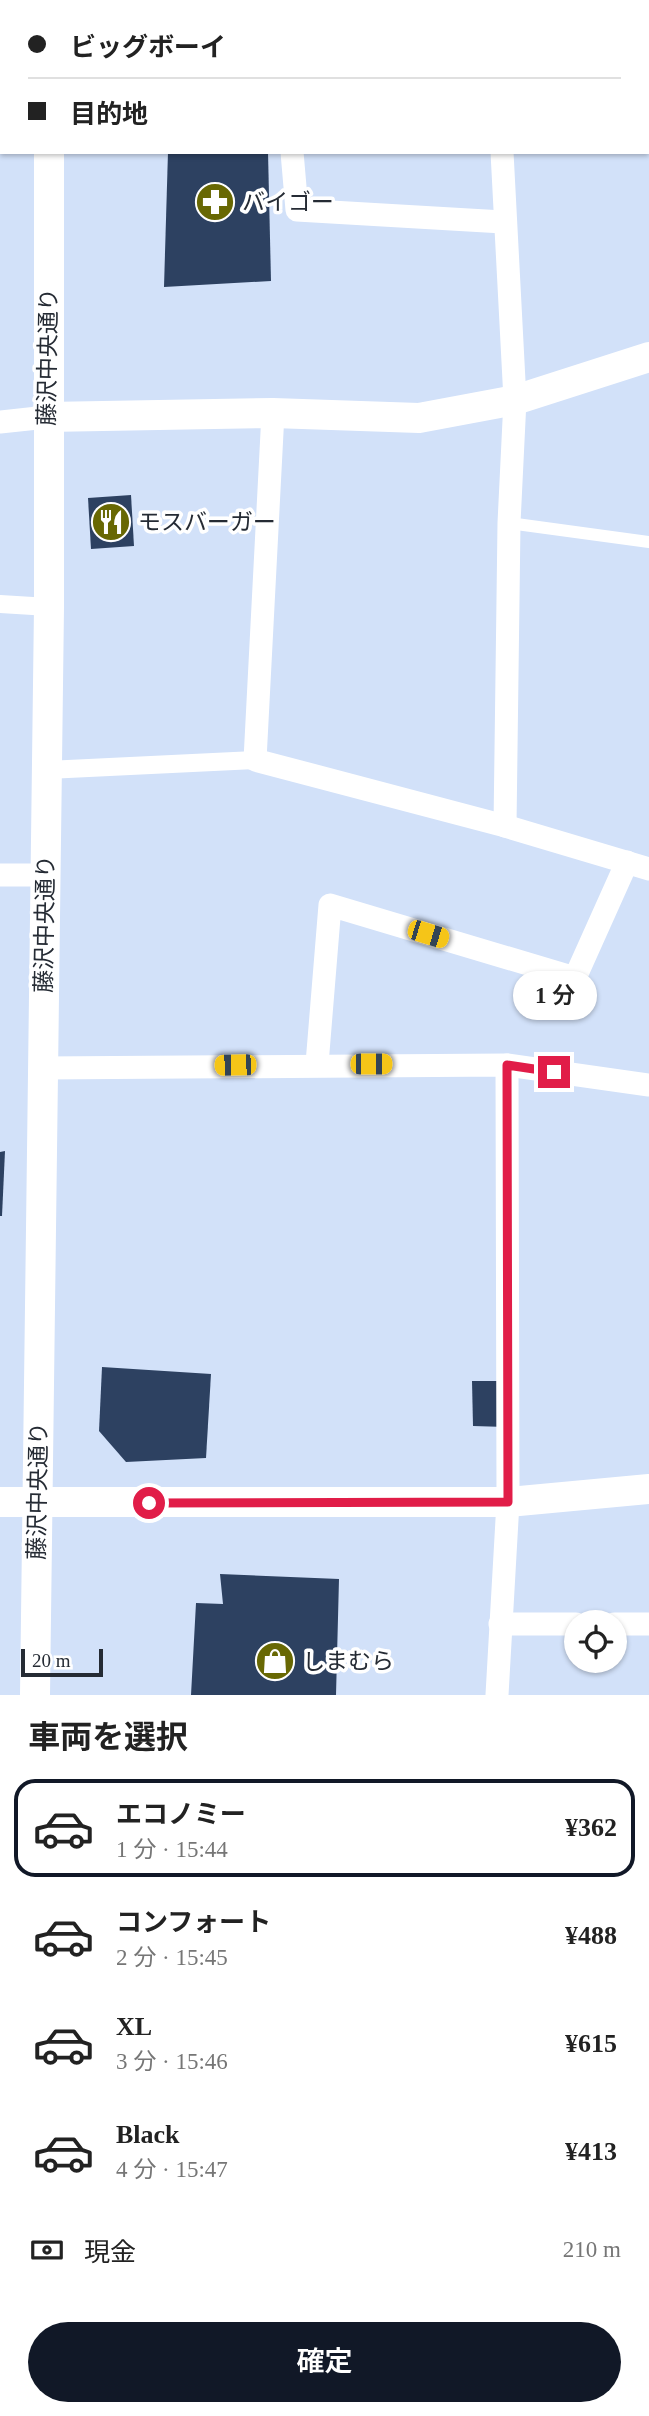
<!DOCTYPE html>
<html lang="ja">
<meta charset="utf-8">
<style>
body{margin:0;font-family:"Times New Roman","Noto Sans JP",serif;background:#f2f2f2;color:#222;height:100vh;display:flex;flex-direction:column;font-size:26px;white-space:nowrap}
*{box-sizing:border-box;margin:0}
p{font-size:23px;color:#767676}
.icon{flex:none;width:38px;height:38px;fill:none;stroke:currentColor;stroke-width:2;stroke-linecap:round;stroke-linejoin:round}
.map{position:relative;height:1695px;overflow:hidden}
.details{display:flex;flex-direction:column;background:#fff;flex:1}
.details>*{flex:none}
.banner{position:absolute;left:0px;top:0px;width:649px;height:154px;box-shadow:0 2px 5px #0004;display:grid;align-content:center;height:154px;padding:0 28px;background:#fff}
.controls{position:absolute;left:564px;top:1610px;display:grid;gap:14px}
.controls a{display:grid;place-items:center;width:63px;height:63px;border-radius:50%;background:#fff;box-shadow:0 2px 5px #0004;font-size:35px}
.scale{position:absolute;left:21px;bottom:18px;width:82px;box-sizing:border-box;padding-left:7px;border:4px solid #252b34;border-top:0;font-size:19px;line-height:24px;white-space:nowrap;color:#252b34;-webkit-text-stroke:5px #fff;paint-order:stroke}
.end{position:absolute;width:32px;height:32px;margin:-16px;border:9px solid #e11d48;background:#fff;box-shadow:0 0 0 4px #fff}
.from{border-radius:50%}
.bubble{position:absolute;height:49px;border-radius:24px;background:#fff;box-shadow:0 2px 5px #0004;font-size:23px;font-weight:600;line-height:49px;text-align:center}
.car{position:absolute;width:21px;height:42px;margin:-21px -10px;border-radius:9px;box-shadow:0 0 5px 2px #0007;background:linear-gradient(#f5c518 24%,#345 0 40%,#f5c518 0 76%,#345 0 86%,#f5c518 0)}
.banner b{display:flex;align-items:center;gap:24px;height:66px;font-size:26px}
.banner b+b{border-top:2px solid #e0e0e0}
.banner i{width:18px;height:18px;background:#222}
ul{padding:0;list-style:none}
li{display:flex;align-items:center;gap:21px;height:98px;margin:0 14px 10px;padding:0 14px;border:4px solid transparent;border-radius:21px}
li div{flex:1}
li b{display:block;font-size:26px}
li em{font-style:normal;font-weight:600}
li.active{border-color:#111827}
li>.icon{width:63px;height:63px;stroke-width:1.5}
h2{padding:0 28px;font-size:32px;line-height:84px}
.pay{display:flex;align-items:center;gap:18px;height:77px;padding:0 28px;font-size:26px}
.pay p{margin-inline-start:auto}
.action{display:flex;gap:14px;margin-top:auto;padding:14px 28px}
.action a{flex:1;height:80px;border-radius:42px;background:#111827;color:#fff;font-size:28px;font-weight:600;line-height:80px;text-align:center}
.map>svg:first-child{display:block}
.building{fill:#2d4161}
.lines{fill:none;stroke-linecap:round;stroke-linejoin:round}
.service{stroke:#fff;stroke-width:12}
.pedestrian{stroke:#fff;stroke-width:18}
.minor{stroke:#fff;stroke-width:23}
.tertiary{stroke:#fff;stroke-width:30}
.route{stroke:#e11d48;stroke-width:9}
.labels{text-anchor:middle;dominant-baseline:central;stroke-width:7;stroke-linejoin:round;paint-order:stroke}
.poi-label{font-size:23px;fill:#252b34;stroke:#fff;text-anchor:start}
.street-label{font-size:23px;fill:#252b34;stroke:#fff}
</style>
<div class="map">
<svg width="649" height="1695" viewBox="0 0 649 1695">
<rect width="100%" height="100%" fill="#d2e1f9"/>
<g class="building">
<polygon points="168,152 268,152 271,281 164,287"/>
<polygon points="131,495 134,546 91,549 88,498"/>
<polygon points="5,1151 2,1216 0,1216 0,1152"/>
<polygon points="102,1367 211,1374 206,1458 126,1462 99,1431"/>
<polygon points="472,1381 505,1381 506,1427 473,1426"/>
<polygon points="220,1574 339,1579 336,1695 191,1695 196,1603 223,1604"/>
</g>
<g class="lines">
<polyline class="service" points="509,523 649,542"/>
<g class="pedestrian">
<polyline points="0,604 49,607"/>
<polyline points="47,770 255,760"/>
</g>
<g class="minor">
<polyline points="483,0 483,2"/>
<polyline points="284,2 284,0"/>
<polyline points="648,97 649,97"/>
<polyline points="292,152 297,210 503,222"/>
<polyline points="502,152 515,400 509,523 505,826"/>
<polyline points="273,413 255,760 505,826 649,869"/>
<polyline points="0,422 47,417"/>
<polyline points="0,875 45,875"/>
<polyline points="317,1064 330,905 575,978 627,862"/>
<polyline points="43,1068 507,1065 649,1085"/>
<polyline points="500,1624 576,1624"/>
<polyline points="614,1624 649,1624"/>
<polyline points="497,1695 508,1502 507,1065"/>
</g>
<g class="tertiary">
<polyline points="49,2 49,0"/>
<polyline points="47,417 273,413 419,418 515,400 649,357"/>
<polyline points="0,1502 508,1502 649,1489"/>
<polyline points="35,1695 49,607 49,152"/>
</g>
</g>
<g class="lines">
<polyline class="route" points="149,1503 508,1502 507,1065 554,1072"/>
</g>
<defs>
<g id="pharmacy-disc" transform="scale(2.0125)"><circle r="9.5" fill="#686803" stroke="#fff"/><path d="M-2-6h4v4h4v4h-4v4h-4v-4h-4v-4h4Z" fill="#fff"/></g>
<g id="restaurant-disc" transform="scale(2.0125)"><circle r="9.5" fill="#686803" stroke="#fff"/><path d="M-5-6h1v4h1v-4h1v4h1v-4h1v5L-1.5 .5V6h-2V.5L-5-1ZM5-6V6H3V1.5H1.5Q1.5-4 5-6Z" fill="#fff"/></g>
<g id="shop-disc" transform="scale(2.0125)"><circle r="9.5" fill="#686803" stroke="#fff"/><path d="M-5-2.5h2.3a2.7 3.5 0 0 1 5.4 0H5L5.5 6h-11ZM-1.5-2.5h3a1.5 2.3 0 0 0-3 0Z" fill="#fff"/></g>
</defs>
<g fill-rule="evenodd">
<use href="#pharmacy-disc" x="215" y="202"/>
<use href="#restaurant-disc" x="111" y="522"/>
<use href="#shop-disc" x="275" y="1661"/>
</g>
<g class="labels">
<g class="poi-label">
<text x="242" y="202">バイゴー</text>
<text x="138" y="522">モスバーガー</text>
<text x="302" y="1661">しまむら</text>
</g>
<g class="street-label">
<text transform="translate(48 357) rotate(-89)">藤沢中央通り</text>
<text transform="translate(45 924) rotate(-89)">藤沢中央通り</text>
<text transform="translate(38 1491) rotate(-89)">藤沢中央通り</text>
</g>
</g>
</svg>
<div class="controls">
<a><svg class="icon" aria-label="locate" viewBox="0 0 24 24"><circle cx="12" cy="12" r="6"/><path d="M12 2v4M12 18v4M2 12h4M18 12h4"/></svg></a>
</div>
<div class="scale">20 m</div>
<i class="end from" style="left:149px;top:1503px"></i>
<i class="end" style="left:554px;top:1072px"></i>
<div class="bubble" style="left:513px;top:971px;width:84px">1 分</div>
<i class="car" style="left:428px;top:934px;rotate:107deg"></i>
<i class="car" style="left:371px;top:1064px;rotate:90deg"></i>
<i class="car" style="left:235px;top:1065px;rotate:269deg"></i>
<div class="banner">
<b><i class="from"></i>ビッグボーイ</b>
<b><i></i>目的地</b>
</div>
</div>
<section class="details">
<h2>車両を選択</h2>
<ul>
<li class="active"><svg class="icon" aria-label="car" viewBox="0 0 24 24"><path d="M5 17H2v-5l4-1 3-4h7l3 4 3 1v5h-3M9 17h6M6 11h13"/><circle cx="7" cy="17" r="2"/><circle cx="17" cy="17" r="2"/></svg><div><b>エコノミー</b><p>1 分 · 15:44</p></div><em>¥362</em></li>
<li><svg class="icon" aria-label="car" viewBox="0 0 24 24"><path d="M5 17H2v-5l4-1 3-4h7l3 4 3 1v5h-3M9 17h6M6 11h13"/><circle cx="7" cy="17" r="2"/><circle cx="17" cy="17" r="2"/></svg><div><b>コンフォート</b><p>2 分 · 15:45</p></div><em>¥488</em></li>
<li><svg class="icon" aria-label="car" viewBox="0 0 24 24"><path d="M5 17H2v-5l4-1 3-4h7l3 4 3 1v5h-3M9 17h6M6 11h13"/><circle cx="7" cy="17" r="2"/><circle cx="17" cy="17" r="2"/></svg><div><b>XL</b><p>3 分 · 15:46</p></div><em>¥615</em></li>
<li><svg class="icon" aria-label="car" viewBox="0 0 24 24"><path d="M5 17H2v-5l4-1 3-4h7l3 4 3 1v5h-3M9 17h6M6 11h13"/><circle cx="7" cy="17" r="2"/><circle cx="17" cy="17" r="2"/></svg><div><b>Black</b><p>4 分 · 15:47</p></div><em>¥413</em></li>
</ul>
<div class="pay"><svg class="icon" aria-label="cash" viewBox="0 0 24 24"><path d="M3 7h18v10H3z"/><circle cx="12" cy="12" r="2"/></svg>現金<p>210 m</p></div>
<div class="action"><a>確定</a></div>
</section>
